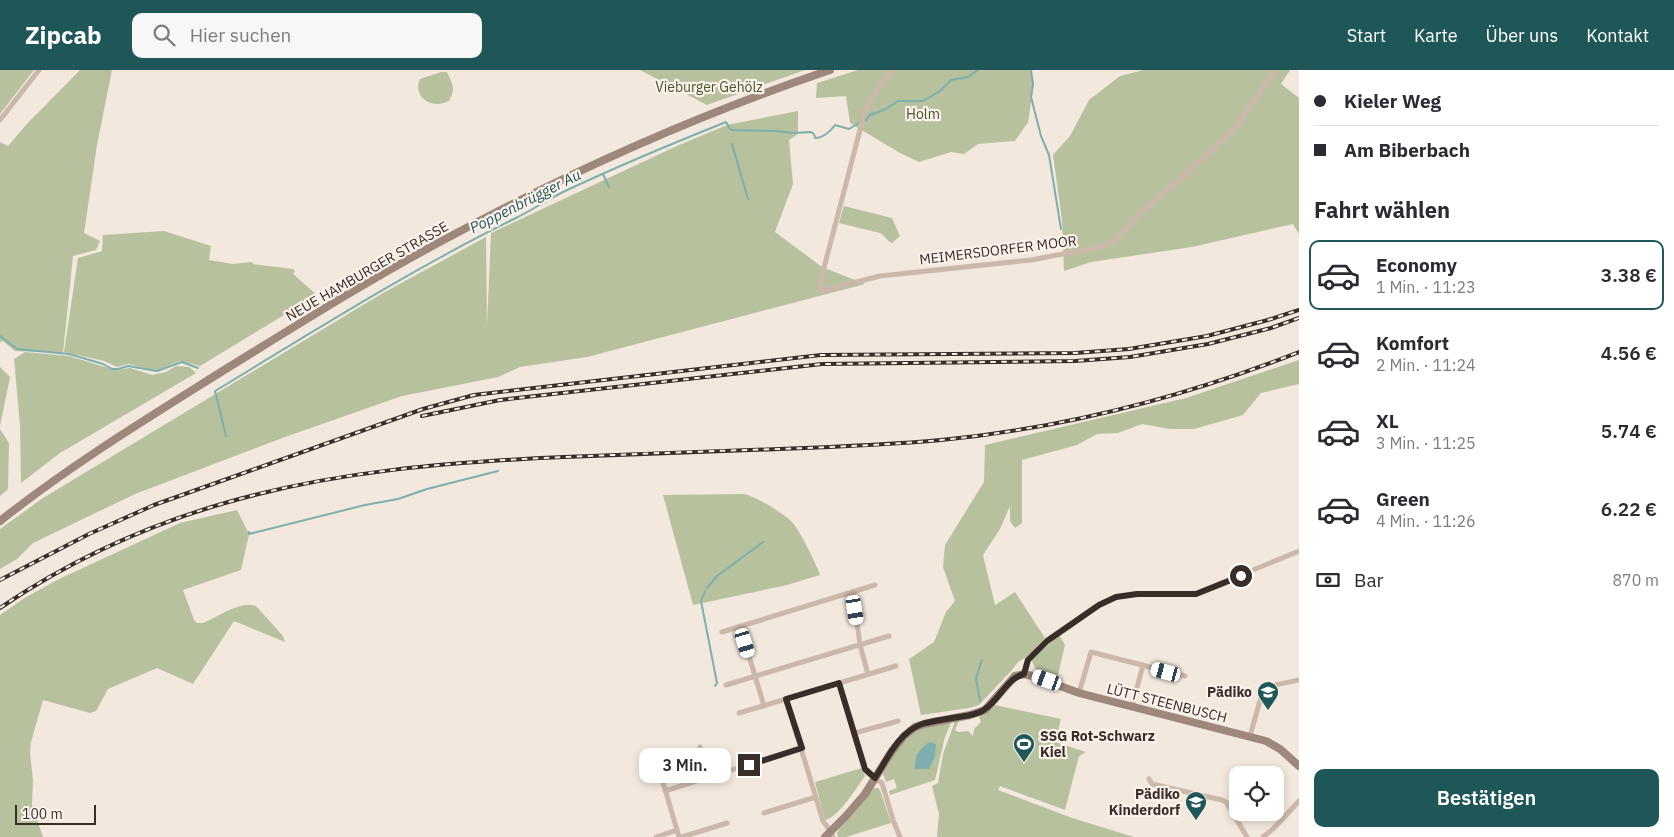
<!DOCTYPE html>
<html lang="de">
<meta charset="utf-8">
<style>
body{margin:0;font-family:"IBM Plex Sans",sans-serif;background:#f7f7f7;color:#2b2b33;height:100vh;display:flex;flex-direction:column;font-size:19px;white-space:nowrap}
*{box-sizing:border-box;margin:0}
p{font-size:16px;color:#7c7c81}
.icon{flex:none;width:28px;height:28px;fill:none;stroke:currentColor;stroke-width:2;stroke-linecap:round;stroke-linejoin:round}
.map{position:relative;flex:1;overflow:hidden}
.drawer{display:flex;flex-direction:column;background:#fff;width:375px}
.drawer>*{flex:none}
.hud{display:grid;align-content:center;height:110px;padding:0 15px;background:#fff}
.buttons{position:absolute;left:1229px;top:696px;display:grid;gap:10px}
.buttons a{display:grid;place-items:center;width:55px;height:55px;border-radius:10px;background:#fff;box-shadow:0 2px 8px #0003;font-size:25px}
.scale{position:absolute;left:15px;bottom:12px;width:81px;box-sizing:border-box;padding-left:5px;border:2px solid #382d29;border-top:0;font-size:14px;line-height:18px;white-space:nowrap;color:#382d29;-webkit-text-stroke:4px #faf2eb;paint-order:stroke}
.end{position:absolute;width:22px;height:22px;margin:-11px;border:6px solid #382d29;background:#fff;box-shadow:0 0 0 2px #fff}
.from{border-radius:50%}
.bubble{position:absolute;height:35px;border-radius:10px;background:#fff;box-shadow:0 2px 8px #0003;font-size:16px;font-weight:600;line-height:35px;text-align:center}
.car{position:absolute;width:15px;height:30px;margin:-15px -8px;border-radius:6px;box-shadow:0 0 4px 1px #0007;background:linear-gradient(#fff 24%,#345 0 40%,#fff 0 76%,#345 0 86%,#fff 0)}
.hud b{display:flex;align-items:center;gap:18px;height:48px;font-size:19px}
.hud b+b{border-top:1px solid #e1e1e2}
.hud i{width:12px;height:12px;background:#2b2b33}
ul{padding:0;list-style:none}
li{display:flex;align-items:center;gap:15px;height:70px;margin:0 10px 8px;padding:0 5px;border:2px solid transparent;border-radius:10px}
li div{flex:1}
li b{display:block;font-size:19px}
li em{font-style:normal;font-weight:600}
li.selected{border-color:#1f5759}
li>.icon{width:45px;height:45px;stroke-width:1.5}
h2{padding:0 15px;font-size:22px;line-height:60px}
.pay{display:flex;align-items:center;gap:12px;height:55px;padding:0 15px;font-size:19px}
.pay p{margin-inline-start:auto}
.action{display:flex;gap:10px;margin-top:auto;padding:10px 15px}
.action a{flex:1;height:58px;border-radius:10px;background:#1f5759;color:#fff;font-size:20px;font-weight:600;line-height:58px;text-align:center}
header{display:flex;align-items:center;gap:30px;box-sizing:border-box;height:70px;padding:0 25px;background:#1f5759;color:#fff}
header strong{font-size:24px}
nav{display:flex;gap:28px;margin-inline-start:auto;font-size:18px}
.search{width:350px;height:45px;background:#f7f7f7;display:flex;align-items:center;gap:12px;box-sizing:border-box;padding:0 18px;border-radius:10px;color:#7c7c81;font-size:19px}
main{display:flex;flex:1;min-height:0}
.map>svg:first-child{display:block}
.green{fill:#b7c19e}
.water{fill:#7dafaf}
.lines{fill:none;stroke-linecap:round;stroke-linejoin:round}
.stream{stroke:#7dafaf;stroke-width:2}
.street{stroke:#cbb8aa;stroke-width:5}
.secondary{stroke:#9e877b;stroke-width:8}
.rail-casing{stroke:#382d29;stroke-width:4}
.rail{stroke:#faf2eb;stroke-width:2;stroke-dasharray:5.5;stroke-linecap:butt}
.route{stroke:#382d29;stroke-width:6}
.labels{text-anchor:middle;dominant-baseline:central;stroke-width:4.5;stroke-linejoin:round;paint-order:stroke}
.park-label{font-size:14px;fill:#48562d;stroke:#faf2eb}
.street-label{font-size:14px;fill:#382d29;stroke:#faf2eb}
.poi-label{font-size:14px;font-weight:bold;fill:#382d29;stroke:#faf2eb;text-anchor:end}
.water-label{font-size:15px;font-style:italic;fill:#1f5759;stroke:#faf2eb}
</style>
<header>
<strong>Zipcab</strong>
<div class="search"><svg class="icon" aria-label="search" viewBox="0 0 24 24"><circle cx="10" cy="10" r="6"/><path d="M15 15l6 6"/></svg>Hier suchen</div>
<nav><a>Start</a><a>Karte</a><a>Über uns</a><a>Kontakt</a></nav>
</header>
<main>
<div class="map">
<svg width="1299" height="767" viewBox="0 0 1299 767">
<rect width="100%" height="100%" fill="#f2e8de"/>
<g class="green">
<polygon points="0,0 34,0 0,44"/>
<polygon points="80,0 112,0 97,75 84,163 100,171 96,180 73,186 63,283 15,281 3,271 0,272 0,72 8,76 26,55"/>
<polygon points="640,0 805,0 707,35"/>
<polygon points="858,0 1030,0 1034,14 1028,52 1015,71 978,74 964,84 951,82 919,92 900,83 850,53 846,26 816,28 817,13"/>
<polygon points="1144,0 1290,0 1281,14 1299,28 1299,164 1293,154 1192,177 1091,192 1064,201 1062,150 1053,85 1070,66 1089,30 1120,6"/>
<path d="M441,2H447C453,15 456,18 449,31C446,32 441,34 437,34C424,34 414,22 420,9Z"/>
<polygon points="798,41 798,64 789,70 793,114 775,162 822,197 865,214 587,287 520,297 498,307 402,326 285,367 135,424 33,473 17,489 0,499 0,459 43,428 383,223 486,167 487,256 491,163 679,75 727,55"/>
<path d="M844,136L892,148L900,166L892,173C887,171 885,166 880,163L839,153Z"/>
<polygon points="164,161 211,176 209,190 233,194 252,192 253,194 293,199 295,201 293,204 317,225 200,296 180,291 157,300 148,299 128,294 117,297 104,291 64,282 78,188 102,181 103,165"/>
<polygon points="25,282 69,286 115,300 130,298 152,305 166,302 176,296 189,297 196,303 60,383 21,413 20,355 14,289"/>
<polygon points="1299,290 1299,314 1261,323 1243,345 1194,359 1170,359 1142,354 1118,363 1097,364 1077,375 1022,390 1022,453 1015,458 1010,451 1010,436 1000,459 983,485 995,535 1015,522 1045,568 1028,586 1018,592 1012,600 979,635 969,638 921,645 909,589 934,572 946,542 955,531 943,497 945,475 984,412 985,375 1186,328"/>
<polygon points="0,297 10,307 0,356"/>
<polygon points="0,359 9,373 8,419 0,426"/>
<path d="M744,424C757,427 781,442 791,451C800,460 815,492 820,505L787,515L693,535L663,425Z"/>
<path d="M237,440L249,464L241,500L183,520L194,550L197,553H203C218,547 241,530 256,536L283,566L285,572L234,551L193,614L157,598L108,619L96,641L90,643L43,630L31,672L30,683L33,710L32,735L43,767H0V545L23,529L57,510L180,453Z"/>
<polygon points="1059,565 1065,575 1058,605 1036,599 1031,590"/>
<polygon points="995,635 1061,649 1055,672 1086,682 1079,686 1065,740 1000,716 998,720 1072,748 1134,767 937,767 939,744 932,716 938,713 943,684 955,651 959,651 955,660 958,662 968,661 973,666 974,659 981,652 979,647"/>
<polygon points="952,651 945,667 935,710 890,725 889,721 897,718 894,709 886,712 883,704 886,696 906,668 923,656"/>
<path d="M862,698L865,706C857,717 839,747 825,750L815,712Z"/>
<polygon points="874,718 878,718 880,720 891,753 846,767 838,767 837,763 839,759 858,738"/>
</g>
<path class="water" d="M929,672L936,674L935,687L929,699H915C915,684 918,681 929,672Z"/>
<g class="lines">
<g class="stream">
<polyline points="1031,0 1033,14 1031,27 1041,66 1049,85 1061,159"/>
<polyline points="865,51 870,45 886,39 898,31 923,31 940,21 951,10 968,7 978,0"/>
<polyline points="732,74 748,129"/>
<polyline points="603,104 609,117"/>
<polyline points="0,266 17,279 69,284 103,294 112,299 118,299 128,296 157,301 182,292 198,298"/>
<path d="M226,366L215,321C314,261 412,199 516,148C532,140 547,130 563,122C616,97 671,74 726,52L731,60L776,61L794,63L811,62L814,64L815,68C823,68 831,61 835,55L849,59L859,53"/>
<polyline points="249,462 249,464 365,435 398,429 427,419 498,401"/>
<polyline points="707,518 717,506 763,472"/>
<polyline points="705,521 701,531 717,613 715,616"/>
<polyline points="980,631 976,608 982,590"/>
</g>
<g class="street">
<polyline points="892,0 873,26 865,41 821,209 821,221 880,206 1031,190 1105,176 1115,170 1142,141 1176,113 1236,57 1275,0"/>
<polyline points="0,50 39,0"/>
<polyline points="853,522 860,575 868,604"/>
<polyline points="740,556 764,636"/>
<polyline points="722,562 875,515"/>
<polyline points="1024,604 1027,590 1047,571 1099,535 1116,527 1137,524 1195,524 1299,481"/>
<polyline points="839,613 865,699 868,704 882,713 893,750 900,767"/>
<polyline points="726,615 889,566"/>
<polyline points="1079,623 1091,582 1185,606"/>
<polyline points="786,629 823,751 831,762 833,767"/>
<polyline points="1132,637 1143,595"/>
<polyline points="739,643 896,596"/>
<polyline points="855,663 898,651"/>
<polyline points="1250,666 1263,620 1270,616 1299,610"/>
<polyline points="700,677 708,707"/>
<polyline points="660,702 679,767"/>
<polyline points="1149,709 1152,714 1222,730 1226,732 1247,767"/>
<polyline points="665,721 801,678"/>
<polyline points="764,743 816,727"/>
<polyline points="656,767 677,760"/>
<polyline points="682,767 727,753"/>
<polyline points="1263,767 1273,759 1299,731"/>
</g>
<g class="secondary">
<path d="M0,451C72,394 151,346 229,297C302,252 375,206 451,166C572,101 700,44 830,0"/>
<polyline points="825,767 846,746 865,724 892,681 904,666 915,657 924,654 970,645 985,640 1015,606 1024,604 1036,607 1079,623 1266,671 1280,679 1299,696"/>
</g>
<g class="rail-casing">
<g id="rail">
<polyline points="422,346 500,330 822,294 1075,291 1130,287 1208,274 1271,258 1299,248"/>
<polyline points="0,510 89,464 154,435 423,339 474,325 821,285 1075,283 1129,279 1207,266 1268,250 1299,240"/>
<path d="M0,538C69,491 145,456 225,433C335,401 450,392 564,387C636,384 708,381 779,379C833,377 887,375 941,370C1064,358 1184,327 1299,282"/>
</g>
</g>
<use href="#rail" class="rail"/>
</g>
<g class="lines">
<path class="route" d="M749,695L802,678L786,629L839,613L865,699L875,708C887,689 899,662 922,654C932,651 942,650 952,648C962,646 977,646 985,639C1000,629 1006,609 1024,604L1028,590L1047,571L1099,535L1116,527L1137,524H1196L1241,506"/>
</g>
<defs>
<g id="school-pin" transform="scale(1.125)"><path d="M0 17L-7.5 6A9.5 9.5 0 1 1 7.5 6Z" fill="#1f5759" stroke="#faf2eb"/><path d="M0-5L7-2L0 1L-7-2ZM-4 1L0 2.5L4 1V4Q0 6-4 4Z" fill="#fff"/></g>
<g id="stadium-pin" transform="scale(1.125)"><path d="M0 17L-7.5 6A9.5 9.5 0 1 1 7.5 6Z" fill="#1f5759" stroke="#faf2eb"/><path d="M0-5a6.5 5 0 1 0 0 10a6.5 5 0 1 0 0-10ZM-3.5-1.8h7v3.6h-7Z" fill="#fff"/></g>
</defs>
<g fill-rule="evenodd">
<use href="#school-pin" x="1268" y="622"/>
<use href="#stadium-pin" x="1024" y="674"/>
<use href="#school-pin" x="1196" y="732"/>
</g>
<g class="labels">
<g class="park-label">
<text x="709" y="17">Vieburger Gehölz</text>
<text x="923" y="44">Holm</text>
</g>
<g class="street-label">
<text transform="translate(998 180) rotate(-7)">MEIMERSDORFER MOOR</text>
<text transform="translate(367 201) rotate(-30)">NEUE HAMBURGER STRASSE</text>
<text transform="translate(1167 633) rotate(14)">LÜTT STEENBUSCH</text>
</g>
<g class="poi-label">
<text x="1252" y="622">Pädiko</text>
<text x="1040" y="666" text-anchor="start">SSG Rot-Schwarz<tspan x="1040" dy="16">Kiel</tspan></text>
<text x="1180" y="724">Pädiko<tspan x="1180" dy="16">Kinderdorf</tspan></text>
</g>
<g class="water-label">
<text transform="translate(525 131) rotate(-27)">Poppenbrügger Au</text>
</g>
</g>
</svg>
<div class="buttons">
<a><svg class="icon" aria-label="locate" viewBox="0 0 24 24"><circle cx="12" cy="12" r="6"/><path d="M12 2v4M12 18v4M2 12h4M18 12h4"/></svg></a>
</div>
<div class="scale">100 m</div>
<i class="end from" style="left:1241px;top:506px"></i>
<i class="end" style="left:749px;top:695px"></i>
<div class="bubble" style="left:639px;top:678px;width:92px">3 Min.</div>
<i class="car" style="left:855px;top:540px;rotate:171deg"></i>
<i class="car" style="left:745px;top:573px;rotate:163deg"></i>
<i class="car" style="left:1166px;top:602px;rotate:285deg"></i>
<i class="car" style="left:1047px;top:610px;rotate:290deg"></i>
</div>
<section class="drawer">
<div class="hud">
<b><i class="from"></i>Kieler Weg</b>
<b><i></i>Am Biberbach</b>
</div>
<h2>Fahrt wählen</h2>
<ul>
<li class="selected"><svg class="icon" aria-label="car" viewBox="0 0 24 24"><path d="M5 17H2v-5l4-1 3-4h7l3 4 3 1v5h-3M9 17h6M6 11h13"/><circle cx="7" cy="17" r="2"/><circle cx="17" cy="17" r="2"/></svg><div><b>Economy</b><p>1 Min. · 11:23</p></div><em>3.38 €</em></li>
<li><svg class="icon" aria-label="car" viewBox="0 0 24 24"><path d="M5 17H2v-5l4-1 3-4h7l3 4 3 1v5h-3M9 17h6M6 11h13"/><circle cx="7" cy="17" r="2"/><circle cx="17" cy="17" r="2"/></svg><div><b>Komfort</b><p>2 Min. · 11:24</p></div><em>4.56 €</em></li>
<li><svg class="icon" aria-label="car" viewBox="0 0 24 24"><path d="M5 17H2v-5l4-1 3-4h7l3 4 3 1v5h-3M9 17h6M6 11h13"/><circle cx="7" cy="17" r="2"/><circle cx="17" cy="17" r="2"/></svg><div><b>XL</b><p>3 Min. · 11:25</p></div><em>5.74 €</em></li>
<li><svg class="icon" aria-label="car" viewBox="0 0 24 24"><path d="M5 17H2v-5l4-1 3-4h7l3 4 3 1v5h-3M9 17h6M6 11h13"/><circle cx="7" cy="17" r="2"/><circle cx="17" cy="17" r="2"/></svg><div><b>Green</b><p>4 Min. · 11:26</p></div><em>6.22 €</em></li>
</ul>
<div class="pay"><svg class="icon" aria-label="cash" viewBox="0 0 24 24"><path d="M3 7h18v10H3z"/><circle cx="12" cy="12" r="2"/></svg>Bar<p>870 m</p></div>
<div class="action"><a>Bestätigen</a></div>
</section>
</main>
